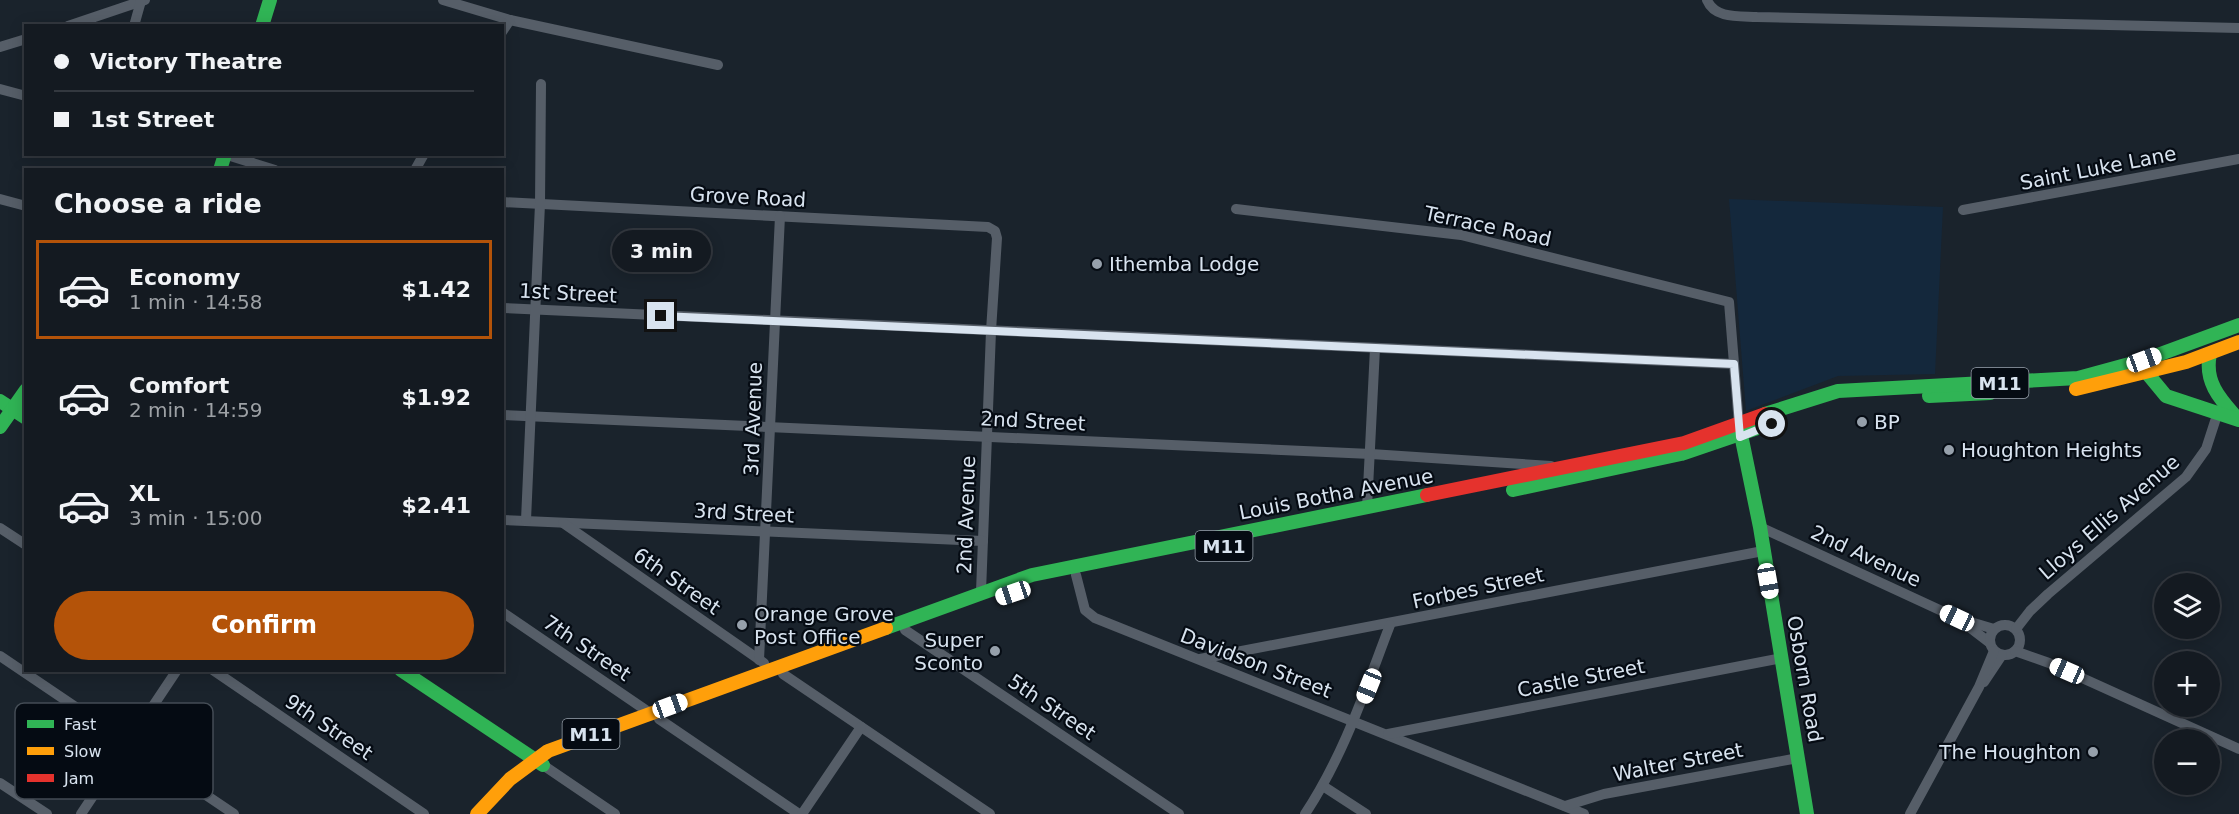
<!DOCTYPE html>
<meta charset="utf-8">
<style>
body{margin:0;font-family:"DejaVu Sans",sans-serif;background:#21272e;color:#f1f3f6;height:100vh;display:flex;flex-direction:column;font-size:22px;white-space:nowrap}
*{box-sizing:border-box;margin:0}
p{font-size:20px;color:#9da1a5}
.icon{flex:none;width:33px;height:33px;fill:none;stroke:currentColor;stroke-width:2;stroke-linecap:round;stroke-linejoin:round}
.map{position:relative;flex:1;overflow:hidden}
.panel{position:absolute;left:24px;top:168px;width:480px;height:504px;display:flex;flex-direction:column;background:#141a21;border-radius:0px;box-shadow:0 3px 15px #0003,0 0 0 2px #33383f}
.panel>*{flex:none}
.guide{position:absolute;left:24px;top:24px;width:480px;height:132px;border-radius:0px;box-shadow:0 3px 15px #0003,0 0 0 2px #33383f;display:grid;align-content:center;height:132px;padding:0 30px;background:#141a21}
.fabs{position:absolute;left:2154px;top:573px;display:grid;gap:12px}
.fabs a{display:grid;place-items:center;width:66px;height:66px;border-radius:50%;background:#141a21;box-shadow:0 3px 15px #0003,0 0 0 2px #33383f;font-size:30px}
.end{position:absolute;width:27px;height:27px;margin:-14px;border:8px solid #d8e3ef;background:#111;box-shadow:0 0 0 3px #111}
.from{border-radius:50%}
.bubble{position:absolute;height:42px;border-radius:21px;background:#141a21;box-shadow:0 3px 15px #0003,0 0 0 2px #33383f;font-size:20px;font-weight:700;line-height:42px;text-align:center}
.car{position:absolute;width:18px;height:36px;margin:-18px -9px;border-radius:8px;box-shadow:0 0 4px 2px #0007;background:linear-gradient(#fff 24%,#345 0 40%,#fff 0 76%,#345 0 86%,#fff 0)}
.guide b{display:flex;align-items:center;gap:21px;height:57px;font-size:22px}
.guide b+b{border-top:2px solid #33383f}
.guide i{width:15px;height:15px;background:#f1f3f6}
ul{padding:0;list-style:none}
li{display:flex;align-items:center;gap:18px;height:99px;margin:0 12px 9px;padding:0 18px;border:3px solid transparent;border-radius:0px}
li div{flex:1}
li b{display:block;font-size:22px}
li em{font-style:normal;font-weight:700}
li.current{border-color:#b45309}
li>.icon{width:54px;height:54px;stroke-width:1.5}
h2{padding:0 30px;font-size:27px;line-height:72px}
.cta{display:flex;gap:12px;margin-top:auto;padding:12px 30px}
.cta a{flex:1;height:69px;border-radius:36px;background:#b45309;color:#fff;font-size:24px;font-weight:700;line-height:69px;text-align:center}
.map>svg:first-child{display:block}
.built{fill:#14283c}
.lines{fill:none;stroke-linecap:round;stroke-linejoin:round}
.street{stroke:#565e68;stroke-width:10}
.fast{stroke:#30b455;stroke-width:14}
.slow{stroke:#ff9f0a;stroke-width:14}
.jam{stroke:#e5322d;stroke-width:14}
.route{stroke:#d8e3ef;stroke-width:8}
.poi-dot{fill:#96a0ab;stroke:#050b13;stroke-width:2}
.labels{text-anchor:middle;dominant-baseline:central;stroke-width:4.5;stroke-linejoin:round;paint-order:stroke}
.shield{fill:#050b13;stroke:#99a2ad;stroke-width:1.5}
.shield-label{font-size:18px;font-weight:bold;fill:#d8e3ef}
.street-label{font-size:20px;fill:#d8e3ef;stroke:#050b13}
.poi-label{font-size:20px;fill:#d8e3ef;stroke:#050b13;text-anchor:start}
.key{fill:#050b13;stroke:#444c55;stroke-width:1.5}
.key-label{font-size:16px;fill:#d8e3ef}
</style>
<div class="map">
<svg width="2239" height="814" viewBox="0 0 2239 814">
<rect width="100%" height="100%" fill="#1a232c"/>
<polygon class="built" points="1729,199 1943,207 1935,374 1838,376 1746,411"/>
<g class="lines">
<g class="street">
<polyline points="443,0 510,20 718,65"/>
<path d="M1707,0C1715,19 1739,16 1757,17L2239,28"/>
<polyline points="68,26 145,0"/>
<polyline points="134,26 141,1"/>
<polyline points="502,32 510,20"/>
<polyline points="0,47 26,39"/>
<polyline points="0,89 26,96"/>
<polyline points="224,154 275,170"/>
<polyline points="415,170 424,154"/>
<polyline points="0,199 26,206"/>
<polyline points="502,202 988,227 995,231 997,238 991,331 981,592"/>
<polyline points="1236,209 1461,235 1729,302 1739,425"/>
<polyline points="1963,210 2239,159"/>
<polyline points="502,308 1734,364"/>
<polyline points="502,415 1371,454 1551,466"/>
<polyline points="1367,508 1375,348"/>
<polyline points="502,520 983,541"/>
<polyline points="526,520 540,204 541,84"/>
<polyline points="563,523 764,663"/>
<polyline points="1760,527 1957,618 1994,629"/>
<polyline points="0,528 26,545"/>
<polyline points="1076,575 1085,610 1095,618 1584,814"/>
<polyline points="502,612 650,713"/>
<polyline points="1960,620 1990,643"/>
<circle cx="2005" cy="640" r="15"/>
<polyline points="2016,629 2030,611 2048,594 2186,477 2206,449 2218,412"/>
<polyline points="905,630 1179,814"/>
<polyline points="2015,651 2049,663 2239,749"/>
<polyline points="0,656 234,814"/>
<polyline points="1200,659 1763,551"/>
<polyline points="759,660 780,216"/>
<polyline points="213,670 424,814"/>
<polyline points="783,674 990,814"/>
<polyline points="1984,682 2002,655"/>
<polyline points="659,719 799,814"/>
<polyline points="1388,734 1782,658"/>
<polyline points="543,765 615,814"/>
<polyline points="0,783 47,814"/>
<polyline points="1323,786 1366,814"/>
<polyline points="1565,806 1604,794 1798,758"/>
<polyline points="81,814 177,670"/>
<polyline points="802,814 861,727"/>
<path d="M1305,814C1344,755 1365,690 1390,625"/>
<polyline points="1910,814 1979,687 1994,651"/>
</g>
<g class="fast">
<polyline points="262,26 270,0"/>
<polyline points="220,170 225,154"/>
<path d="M2210,354C2204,381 2219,398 2236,417"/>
<polyline points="2144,361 2147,373 2166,396 2239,420"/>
<polyline points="1929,396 1990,393"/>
<polyline points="0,401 26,418"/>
<polyline points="1765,414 1838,391 2078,378 2144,360 2239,325"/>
<polyline points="1739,425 1760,527 1807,814"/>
<polyline points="0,427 26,390"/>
<polyline points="1513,490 1681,454 1778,421"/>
<polyline points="886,628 1032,575 1427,495"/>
<polyline points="401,670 543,765"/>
</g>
<g class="slow">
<polyline points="2076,389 2186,362 2239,342"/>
<polyline points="477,814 510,779 548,751 886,628"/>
</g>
<polyline class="jam" points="1427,495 1684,443 1765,414"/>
</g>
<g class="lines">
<polyline class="route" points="661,316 1734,364 1740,437 1772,424"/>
</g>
<g class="poi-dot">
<circle cx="1097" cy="264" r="6"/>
<circle cx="1862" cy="422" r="6"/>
<circle cx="1949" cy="450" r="6"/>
<circle cx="742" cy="625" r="6"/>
<circle cx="995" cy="651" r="6"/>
<circle cx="2093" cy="752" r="6"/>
</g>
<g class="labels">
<g class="shield">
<rect x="1971.5" y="368" width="57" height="30" rx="4.5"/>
<rect x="1195.5" y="531" width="57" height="30" rx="4.5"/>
<rect x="562.5" y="719" width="57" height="30" rx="4.5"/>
</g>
<g class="shield-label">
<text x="2000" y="383">M11</text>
<text x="1224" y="546">M11</text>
<text x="591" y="734">M11</text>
</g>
<g class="street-label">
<text transform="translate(2098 168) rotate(-11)">Saint Luke Lane</text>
<text transform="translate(748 197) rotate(3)">Grove Road</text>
<text transform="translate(1488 226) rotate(12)">Terrace Road</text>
<text transform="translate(568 293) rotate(3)">1st Street</text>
<text transform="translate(753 419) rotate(-88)">3rd Avenue</text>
<text transform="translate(1033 421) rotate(3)">2nd Street</text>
<text transform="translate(1336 494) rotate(-11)">Louis Botha Avenue</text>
<text transform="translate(744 513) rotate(3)">3rd Street</text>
<text transform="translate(966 515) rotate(-88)">2nd Avenue</text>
<text transform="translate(2109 517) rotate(-41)">Lloys Ellis Avenue</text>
<text transform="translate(1866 556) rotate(25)">2nd Avenue</text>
<text transform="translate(677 581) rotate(35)">6th Street</text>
<text transform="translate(1478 588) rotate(-12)">Forbes Street</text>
<text transform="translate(587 648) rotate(34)">7th Street</text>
<text transform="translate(1256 663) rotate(21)">Davidson Street</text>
<text transform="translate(1581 678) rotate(-11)">Castle Street</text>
<text transform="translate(1805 679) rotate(80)">Osborn Road</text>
<text transform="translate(1052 707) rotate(34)">5th Street</text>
<text transform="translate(329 727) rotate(34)">9th Street</text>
<text transform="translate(1678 762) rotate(-11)">Walter Street</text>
</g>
<g class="poi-label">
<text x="1109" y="264">Ithemba Lodge</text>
<text x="1874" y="422">BP</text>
<text x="1961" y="450">Houghton Heights</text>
<text x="754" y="614">Orange Grove<tspan x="754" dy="23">Post Office</tspan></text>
<text x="983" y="640" text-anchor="end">Super<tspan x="983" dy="23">Sconto</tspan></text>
<text x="2081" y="752" text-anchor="end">The Houghton</text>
</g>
</g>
<rect x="15" y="703" width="198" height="96" rx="9" class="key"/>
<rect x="27" y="720" width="27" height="8" fill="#30b455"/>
<rect x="27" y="747" width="27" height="8" fill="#ff9f0a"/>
<rect x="27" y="774" width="27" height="8" fill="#e5322d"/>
<g class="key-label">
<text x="64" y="730">Fast</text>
<text x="64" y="757">Slow</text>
<text x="64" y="784">Jam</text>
</g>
</svg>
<div class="fabs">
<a><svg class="icon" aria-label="layers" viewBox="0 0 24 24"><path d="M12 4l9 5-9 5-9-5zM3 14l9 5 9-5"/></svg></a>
<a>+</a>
<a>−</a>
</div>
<i class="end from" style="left:1772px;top:424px"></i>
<i class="end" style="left:661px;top:316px"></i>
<div class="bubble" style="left:612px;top:230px;width:99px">3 min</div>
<i class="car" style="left:2144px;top:360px;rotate:70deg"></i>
<i class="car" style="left:1768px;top:581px;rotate:170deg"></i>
<i class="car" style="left:1013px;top:593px;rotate:251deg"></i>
<i class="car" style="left:1957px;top:618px;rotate:295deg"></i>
<i class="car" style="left:2067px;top:671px;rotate:294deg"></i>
<i class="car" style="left:1369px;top:686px;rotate:202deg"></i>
<i class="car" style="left:670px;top:706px;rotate:70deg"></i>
<div class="guide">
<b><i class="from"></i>Victory Theatre</b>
<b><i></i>1st Street</b>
</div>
<section class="panel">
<h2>Choose a ride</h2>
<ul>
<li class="current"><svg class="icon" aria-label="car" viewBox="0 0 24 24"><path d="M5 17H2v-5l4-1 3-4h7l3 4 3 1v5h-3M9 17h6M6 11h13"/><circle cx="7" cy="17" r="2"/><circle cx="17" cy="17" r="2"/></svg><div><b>Economy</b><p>1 min · 14:58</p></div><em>$1.42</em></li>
<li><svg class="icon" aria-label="car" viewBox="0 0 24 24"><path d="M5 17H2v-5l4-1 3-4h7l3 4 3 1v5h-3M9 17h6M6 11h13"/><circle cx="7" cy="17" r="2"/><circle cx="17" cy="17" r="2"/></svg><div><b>Comfort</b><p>2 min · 14:59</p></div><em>$1.92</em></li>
<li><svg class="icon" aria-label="car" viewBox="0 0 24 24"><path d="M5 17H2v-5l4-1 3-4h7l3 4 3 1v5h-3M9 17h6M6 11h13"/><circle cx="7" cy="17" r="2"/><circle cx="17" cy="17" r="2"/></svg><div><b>XL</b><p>3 min · 15:00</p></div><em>$2.41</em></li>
</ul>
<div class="cta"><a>Confirm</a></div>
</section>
</div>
